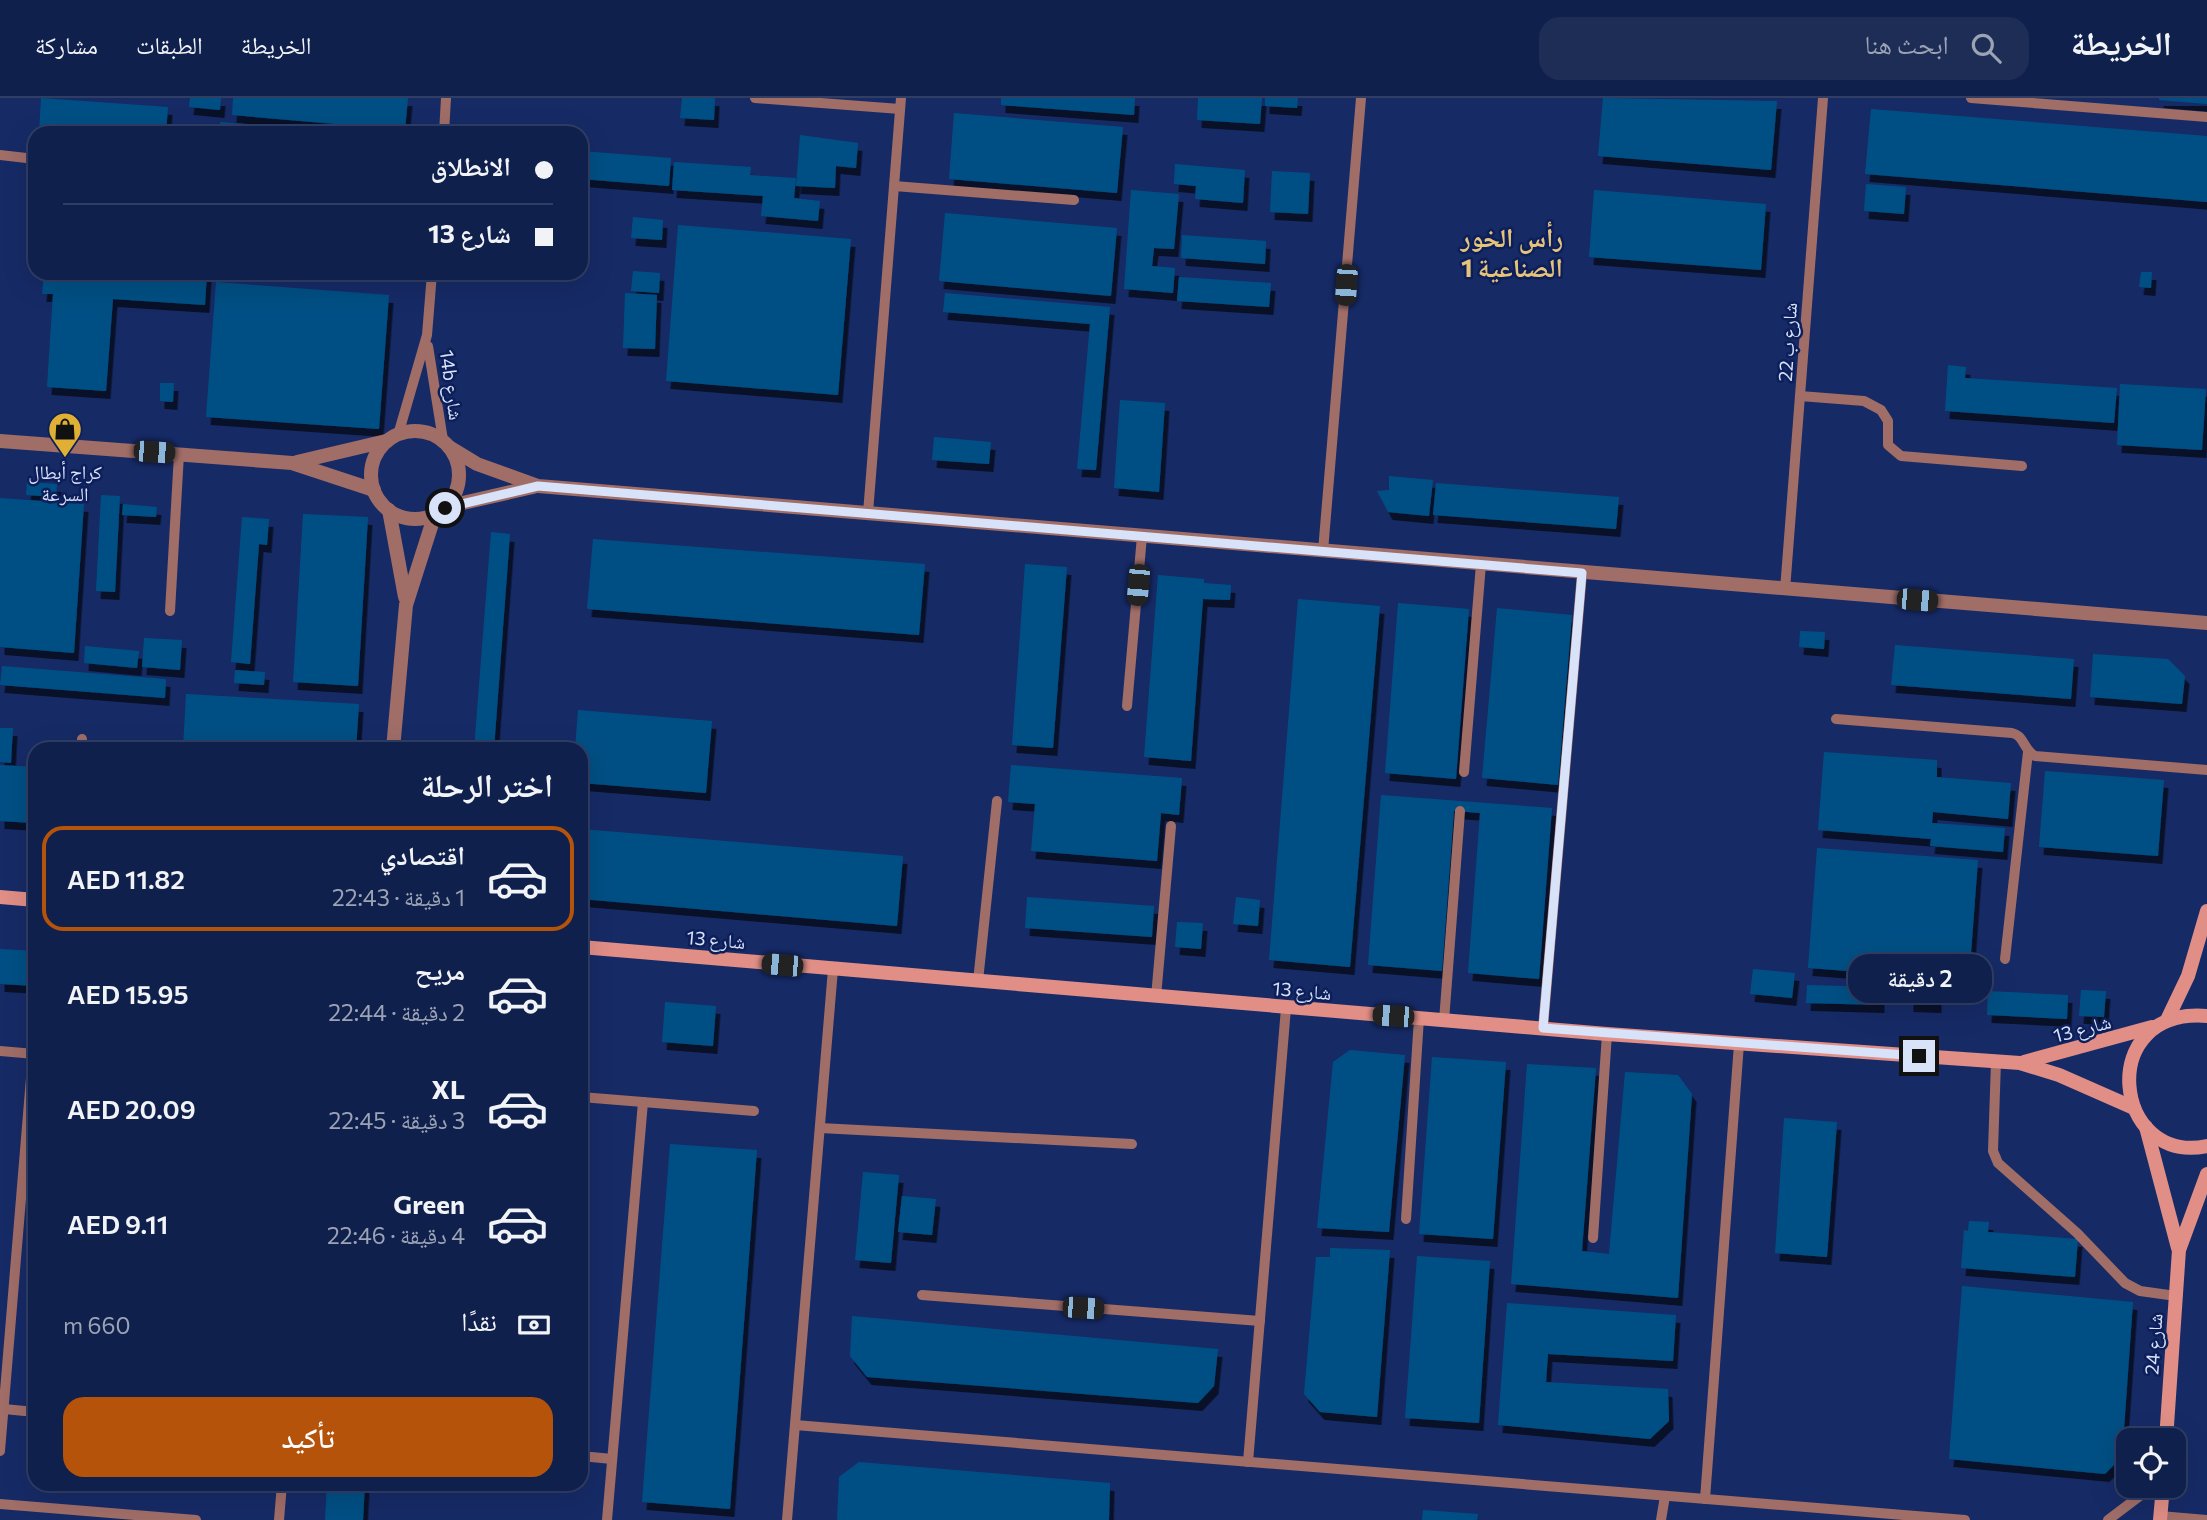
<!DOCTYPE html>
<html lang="ar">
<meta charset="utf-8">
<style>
body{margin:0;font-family:Commissioner,"Noto Naskh Arabic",sans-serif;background:#1e2d56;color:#f1f3f6;direction:rtl;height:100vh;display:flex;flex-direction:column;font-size:26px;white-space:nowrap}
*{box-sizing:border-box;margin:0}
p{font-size:23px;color:#9ca3b5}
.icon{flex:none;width:38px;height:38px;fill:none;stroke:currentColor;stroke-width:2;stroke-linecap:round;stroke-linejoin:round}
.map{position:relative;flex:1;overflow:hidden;direction:ltr}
.drawer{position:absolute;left:28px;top:644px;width:560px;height:749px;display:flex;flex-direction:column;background:#10204c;border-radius:21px;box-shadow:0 7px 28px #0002,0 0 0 2px #303e64;direction:rtl}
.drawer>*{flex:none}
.top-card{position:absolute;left:28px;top:28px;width:560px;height:154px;border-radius:21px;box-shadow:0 7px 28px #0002,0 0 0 2px #303e64;direction:rtl;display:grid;align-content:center;height:154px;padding:0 35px;background:#10204c}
.controls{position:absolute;left:2116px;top:1330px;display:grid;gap:14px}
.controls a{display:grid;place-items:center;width:70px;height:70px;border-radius:14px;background:#10204c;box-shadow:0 7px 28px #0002,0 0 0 2px #303e64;font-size:35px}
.end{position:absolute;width:32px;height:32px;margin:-16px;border:9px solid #d8e2f9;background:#111;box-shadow:0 0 0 4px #111}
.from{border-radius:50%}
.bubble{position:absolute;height:49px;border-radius:21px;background:#10204c;box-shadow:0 7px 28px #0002,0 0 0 2px #303e64;font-size:23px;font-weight:600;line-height:49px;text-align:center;direction:rtl}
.car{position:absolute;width:21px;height:42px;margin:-21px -10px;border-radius:9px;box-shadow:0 0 5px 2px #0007;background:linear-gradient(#222 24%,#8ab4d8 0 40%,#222 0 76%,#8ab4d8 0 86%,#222 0)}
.top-card b{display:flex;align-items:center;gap:24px;height:66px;font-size:26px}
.top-card b+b{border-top:2px solid #303e64}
.top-card i{width:18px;height:18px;background:#f1f3f6}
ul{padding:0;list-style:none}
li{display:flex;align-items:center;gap:21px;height:105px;margin:0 14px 10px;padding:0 21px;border:4px solid transparent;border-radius:21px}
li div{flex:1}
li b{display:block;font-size:26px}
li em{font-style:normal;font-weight:600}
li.on{border-color:#b45309}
li>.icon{width:63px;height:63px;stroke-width:1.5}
h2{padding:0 35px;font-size:32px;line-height:84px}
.pay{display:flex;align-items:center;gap:18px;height:77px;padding:0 35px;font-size:26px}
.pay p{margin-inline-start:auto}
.button{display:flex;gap:14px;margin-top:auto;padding:14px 35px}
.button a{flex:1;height:80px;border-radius:21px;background:#b45309;color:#fff;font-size:28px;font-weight:600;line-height:80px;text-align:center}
header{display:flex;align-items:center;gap:42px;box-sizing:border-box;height:98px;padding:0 35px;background:#10204c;border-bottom:2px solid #303e64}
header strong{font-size:33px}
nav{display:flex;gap:38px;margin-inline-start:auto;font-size:24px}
.search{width:490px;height:63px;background:#1e2d56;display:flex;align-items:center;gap:18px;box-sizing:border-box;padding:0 24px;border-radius:21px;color:#9ca3b5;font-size:26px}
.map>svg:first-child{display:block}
.building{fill:#005084;filter:url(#shadow)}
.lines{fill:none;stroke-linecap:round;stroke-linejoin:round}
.lane{stroke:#a06d67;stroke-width:10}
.street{stroke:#a06d67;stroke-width:14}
.secondary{stroke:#e08e86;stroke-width:14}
.route{stroke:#d8e2f9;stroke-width:9}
.labels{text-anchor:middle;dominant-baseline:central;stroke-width:5;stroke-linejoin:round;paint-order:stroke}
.street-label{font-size:19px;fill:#d8e2f9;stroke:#0d1f5a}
.poi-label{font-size:19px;fill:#d8e2f9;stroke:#0d1f5a}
.district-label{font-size:26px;font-weight:bold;fill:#e5c47a;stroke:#0d1f5a}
</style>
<header>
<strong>الخريطة</strong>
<div class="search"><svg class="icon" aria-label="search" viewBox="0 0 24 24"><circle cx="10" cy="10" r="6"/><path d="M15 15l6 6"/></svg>ابحث هنا</div>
<nav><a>الخريطة</a><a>الطبقات</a><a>مشاركة</a></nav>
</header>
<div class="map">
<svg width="2207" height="1422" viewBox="0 0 2207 1422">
<defs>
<filter id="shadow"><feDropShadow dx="4.5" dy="8" stdDeviation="0" flood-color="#0009"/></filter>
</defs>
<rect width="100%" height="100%" fill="#162a66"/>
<g class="building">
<polygon points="41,0 168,9 166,35 39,35"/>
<polygon points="190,0 221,0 220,12 189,9"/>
<polygon points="233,0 408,0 405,32 232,17"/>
<polygon points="682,0 715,0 714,22 680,20"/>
<polygon points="1001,0 1135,0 1134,17 1001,7"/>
<polygon points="1198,0 1262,0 1260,26 1197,22"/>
<polygon points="1265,0 1298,0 1297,10 1265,8"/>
<polygon points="1603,0 1777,3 1771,72 1598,58"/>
<polygon points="2159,0 2207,0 2207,6 2159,2"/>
<polygon points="1871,11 2207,38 2207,104 1865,76"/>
<polygon points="954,15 1123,29 1117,95 949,81"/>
<polygon points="220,24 281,29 280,35 219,35"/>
<polygon points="800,37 858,45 856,70 836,68 835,90 796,88"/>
<polygon points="581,53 671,60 669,88 581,81"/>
<polygon points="674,64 751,69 750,77 796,80 794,100 820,103 818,123 761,118 763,98 672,92"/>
<polygon points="1175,66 1245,72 1243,105 1195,101 1196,88 1174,86"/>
<polygon points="1272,73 1310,75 1308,116 1270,114"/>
<polygon points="1866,86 1906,89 1904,116 1864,113"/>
<polygon points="1131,92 1179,96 1174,151 1154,150 1152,168 1175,170 1173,195 1124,191"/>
<polygon points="1594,92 1766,106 1761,172 1589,159"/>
<polygon points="31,115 35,115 35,145 29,144"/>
<polygon points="945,115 1117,130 1111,198 939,183"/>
<polygon points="633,119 663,122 662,142 631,140"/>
<polygon points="678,127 851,141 838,297 666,283"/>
<polygon points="1182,137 1266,143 1265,166 1181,160"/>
<polygon points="633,173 660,175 659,195 631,193"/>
<polygon points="2141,174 2152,174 2151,190 2139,189"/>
<polygon points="44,175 207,175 205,207 113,201 106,293 47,289 53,196 42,196"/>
<polygon points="1179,179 1271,185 1269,209 1177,203"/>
<polygon points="216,184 389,197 379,331 206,319"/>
<polygon points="625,195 657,197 655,251 623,250"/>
<polygon points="945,195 1110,209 1096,372 1077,371 1090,226 943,214"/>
<polygon points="1948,267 1966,269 1965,280 2117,290 2114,325 1945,313"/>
<polygon points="160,285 174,285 173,304 160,303"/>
<polygon points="2120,286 2206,291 2202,352 2117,347"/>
<polygon points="1120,302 1165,305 1159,394 1114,390"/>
<polygon points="934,339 991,344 989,366 932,362"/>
<polygon points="1389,378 1433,382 1429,418 1388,414 1377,393 1389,392"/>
<polygon points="27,384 57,386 56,399 26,397"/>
<polygon points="1436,385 1619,399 1616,431 1433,417"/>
<polygon points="101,397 120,398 115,494 96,493"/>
<polygon points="0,400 84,406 74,555 0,549"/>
<polygon points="123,406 157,409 156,419 122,417"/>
<polygon points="303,416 368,419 358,588 293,584"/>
<polygon points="242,419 269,421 267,447 259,446 250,566 231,564"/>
<polygon points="491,434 510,436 494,651 474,651"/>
<polygon points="593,441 925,466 919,537 587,511"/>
<polygon points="1025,466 1067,469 1053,650 1012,647"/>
<polygon points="1158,477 1204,481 1204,485 1231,487 1230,502 1203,501 1191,663 1144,659"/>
<polygon points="1298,501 1380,508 1350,869 1269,862"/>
<polygon points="1398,505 1469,511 1456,681 1385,675"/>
<polygon points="1497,510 1572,517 1558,687 1482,680"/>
<polygon points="1800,533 1825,534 1824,551 1799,549"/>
<polygon points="144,540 182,542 180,572 142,569"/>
<polygon points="1895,547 2074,561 2071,601 1891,587"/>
<polygon points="85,548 139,553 137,570 84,565"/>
<polygon points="2093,556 2168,561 2185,578 2182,606 2090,599"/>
<polygon points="2,568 166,581 165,600 0,587"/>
<polygon points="235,572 265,574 264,587 234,585"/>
<polygon points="186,596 359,606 356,651 183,651"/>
<polygon points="578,612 712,623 706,695 581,685 581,651 575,651"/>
<polygon points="0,630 13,630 11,665 0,664"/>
<polygon points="132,644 161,646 161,651 132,651"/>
<polygon points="1824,654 1937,662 1937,679 2011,685 2008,721 1933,714 1932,725 2005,730 2003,754 1930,748 1931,741 1818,732"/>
<polygon points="0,667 35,669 33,725 0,723"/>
<polygon points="1011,667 1182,680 1179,717 1161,715 1157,763 1031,753 1035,706 1008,704"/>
<polygon points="2045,673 2164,682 2158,758 2039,749"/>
<polygon points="1381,697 1552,710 1539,881 1468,875 1480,715 1454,713 1442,873 1368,867"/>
<polygon points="581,731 903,758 897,828 581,801"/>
<polygon points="1817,750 1978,762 1969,882 1808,870"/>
<polygon points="1027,799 1154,808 1152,839 1025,830"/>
<polygon points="1236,799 1260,802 1258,828 1233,826"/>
<polygon points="1177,824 1203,825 1201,851 1175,849"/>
<polygon points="0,851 35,853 35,888 0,886"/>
<polygon points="1753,871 1795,875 1792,900 1750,896"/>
<polygon points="1807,887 1880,889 1880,907 1806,905"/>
<polygon points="2081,892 2106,893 2104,919 2079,918"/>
<polygon points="1988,893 2068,897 2067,921 1987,917"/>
<polygon points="1909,894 1937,895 1937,907 1909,906"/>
<polygon points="665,904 716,908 713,948 662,944"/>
<polygon points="1350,952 1405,957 1389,1134 1317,1130 1333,964"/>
<polygon points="1432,959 1506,964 1493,1141 1419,1136"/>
<polygon points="1527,966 1596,970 1582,1153 1609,1156 1625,974 1678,977 1692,996 1678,1200 1511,1186"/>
<polygon points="1784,1020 1837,1024 1827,1159 1775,1155"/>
<polygon points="670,1046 757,1052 730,1411 642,1404"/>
<polygon points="863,1074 899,1077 891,1165 855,1162"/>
<polygon points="902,1098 936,1101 932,1137 898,1134"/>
<polygon points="1969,1123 1989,1124 1988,1134 2078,1141 2075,1179 1961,1170 1964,1132 1968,1133"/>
<polygon points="1330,1150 1390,1152 1377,1319 1320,1314 1304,1296 1316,1159 1330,1159"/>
<polygon points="1417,1158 1490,1163 1479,1325 1405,1320"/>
<polygon points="1962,1188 2133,1204 2122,1359 2105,1376 1949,1361"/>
<polygon points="1507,1205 1676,1217 1673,1263 1548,1256 1546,1284 1668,1291 1669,1323 1650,1341 1498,1327"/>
<polygon points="852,1218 1218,1251 1214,1288 1198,1305 867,1279 850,1258"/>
<polygon points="859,1364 1110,1385 1109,1422 837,1422 839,1379"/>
<polygon points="327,1386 365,1386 363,1422 325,1422"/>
<polygon points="1423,1412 1478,1416 1477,1422 1422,1422"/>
</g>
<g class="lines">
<g class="lane">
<polyline points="755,0 900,11"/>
<polyline points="1971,0 2207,19"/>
<polyline points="444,35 446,0"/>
<polyline points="0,57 35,61"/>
<polyline points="894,88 1074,102"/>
<polyline points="428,248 443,342"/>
<polyline points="1800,298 1864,303 1881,312 1888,323 1888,347 1901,358 2022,368"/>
<polyline points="398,337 427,237 432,175"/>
<polyline points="868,415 901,0"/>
<polyline points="1323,453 1361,0"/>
<polyline points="1785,492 1823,0"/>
<polyline points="170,513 179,356"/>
<polyline points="1127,608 1142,438"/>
<path d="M1836,621L2012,635C2025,638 2023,652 2035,658L2207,672"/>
<polyline points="81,651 82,641"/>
<polyline points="1464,674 1481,466"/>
<polyline points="2005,861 2028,654"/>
<polyline points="978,883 997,703"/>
<polyline points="1156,899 1171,728"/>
<polyline points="1444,923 1460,713"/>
<polyline points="1543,930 1582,475"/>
<polyline points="0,953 35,956"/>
<polyline points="1996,963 1993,1053 1998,1065 2077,1135 2125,1185 2140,1193 2176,1198"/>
<polyline points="581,999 754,1013"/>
<polyline points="820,1030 1132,1046"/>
<polyline points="1406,1121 1419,920"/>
<polyline points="1593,1140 1607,936"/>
<polyline points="922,1197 1260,1223"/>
<polyline points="4,1311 35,1314"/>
<polyline points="795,1327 1965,1422"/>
<polyline points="0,1353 33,956"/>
<polyline points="581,1358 612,1361"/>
<polyline points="1248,1364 1286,910"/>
<polyline points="1705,1401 1739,946"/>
<polyline points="0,1406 196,1422"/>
<polyline points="2160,1418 2207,1422"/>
<polyline points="279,1422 282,1386"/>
<polyline points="607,1422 643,1004"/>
<polyline points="787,1422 833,871"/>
<polyline points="1661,1422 1665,1398"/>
<polyline points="2108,1422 2153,1388"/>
</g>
<g class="street">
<circle cx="415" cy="377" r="44"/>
<polyline points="0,343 292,365 374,392"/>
<polyline points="449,349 477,366 538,388 2207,525"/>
<polyline points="297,364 386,343"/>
<polyline points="445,409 533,389"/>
<polyline points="389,412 405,499"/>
<polyline points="393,651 406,507 435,416"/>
</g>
<g class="secondary">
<polyline points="0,799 35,802"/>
<polyline points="581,849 1607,936 2020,965 2059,977 2134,1010"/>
<path d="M2207,918C2094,909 2113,1068 2207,1048"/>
<polyline points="2167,922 2188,878 2207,813"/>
<polyline points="2024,964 2152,929"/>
<polyline points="2146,1029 2178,1150"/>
<polyline points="2166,1342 2179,1152 2207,1076"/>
<polyline points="2160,1422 2163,1388"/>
</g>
</g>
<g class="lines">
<polyline class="route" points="445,410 538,388 1582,475 1543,930 1919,958"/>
</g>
<defs>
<g id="shop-pin" transform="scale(1.75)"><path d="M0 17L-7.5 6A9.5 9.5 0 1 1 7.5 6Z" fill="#e0b034" stroke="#0d1f5a"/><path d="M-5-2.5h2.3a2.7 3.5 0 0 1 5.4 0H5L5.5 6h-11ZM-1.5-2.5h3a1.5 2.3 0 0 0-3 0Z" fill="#111"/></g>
</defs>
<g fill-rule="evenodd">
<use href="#shop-pin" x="65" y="331"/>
</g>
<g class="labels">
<g class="street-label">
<text transform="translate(1787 244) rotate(-86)">شارع ب 22</text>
<text transform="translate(452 287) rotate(82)">14b شارع</text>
<text transform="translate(716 841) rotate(5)">شارع 13</text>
<text transform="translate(1302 892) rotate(5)">شارع 13</text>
<text transform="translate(2082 930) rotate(-15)">شارع 13</text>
<text transform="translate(2153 1246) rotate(-86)">شارع 24</text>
</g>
<g class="poi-label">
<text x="65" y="373">كراج أبطال<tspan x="65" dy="22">السرعة</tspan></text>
</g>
<g class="district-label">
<text x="1512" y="138">رأس الخور<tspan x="1512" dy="30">الصناعية 1</tspan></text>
</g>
</g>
</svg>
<div class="controls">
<a><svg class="icon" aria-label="locate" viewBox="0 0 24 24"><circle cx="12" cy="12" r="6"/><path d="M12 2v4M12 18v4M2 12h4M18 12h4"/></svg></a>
</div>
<i class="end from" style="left:445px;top:410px"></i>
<i class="end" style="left:1919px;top:958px"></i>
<div class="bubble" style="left:1848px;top:856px;width:144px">2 دقيقة</div>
<i class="car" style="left:1346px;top:187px;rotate:184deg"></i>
<i class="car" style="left:154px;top:354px;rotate:94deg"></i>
<i class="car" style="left:1138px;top:487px;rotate:185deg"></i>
<i class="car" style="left:1917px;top:502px;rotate:95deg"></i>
<i class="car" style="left:782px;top:867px;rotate:275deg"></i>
<i class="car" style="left:1393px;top:918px;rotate:274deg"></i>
<i class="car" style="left:1083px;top:1210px;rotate:94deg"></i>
<div class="top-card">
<b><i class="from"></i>الانطلاق</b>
<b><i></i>شارع 13</b>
</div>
<section class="drawer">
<h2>اختر الرحلة</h2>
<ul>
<li class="on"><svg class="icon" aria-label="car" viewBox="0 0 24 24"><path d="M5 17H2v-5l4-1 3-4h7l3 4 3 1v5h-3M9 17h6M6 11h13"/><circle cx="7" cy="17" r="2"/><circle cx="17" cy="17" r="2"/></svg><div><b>اقتصادي</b><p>1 دقيقة · 22:43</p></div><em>AED 11.82</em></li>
<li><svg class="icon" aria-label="car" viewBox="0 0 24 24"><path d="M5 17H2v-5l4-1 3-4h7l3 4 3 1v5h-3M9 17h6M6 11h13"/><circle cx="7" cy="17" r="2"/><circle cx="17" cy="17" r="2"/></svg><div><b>مريح</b><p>2 دقيقة · 22:44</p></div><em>AED 15.95</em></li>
<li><svg class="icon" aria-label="car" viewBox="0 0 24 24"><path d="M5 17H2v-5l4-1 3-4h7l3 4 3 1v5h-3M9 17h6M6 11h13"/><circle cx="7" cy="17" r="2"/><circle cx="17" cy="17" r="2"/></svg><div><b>XL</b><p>3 دقيقة · 22:45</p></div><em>AED 20.09</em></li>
<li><svg class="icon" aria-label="car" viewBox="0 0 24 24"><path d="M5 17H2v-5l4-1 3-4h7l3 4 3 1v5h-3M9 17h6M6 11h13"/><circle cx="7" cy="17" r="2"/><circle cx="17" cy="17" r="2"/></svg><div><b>Green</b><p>4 دقيقة · 22:46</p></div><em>AED 9.11</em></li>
</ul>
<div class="pay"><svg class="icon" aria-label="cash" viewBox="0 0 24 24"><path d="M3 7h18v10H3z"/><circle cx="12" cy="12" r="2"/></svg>نقدًا<p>660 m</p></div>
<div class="button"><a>تأكيد</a></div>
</section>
</div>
